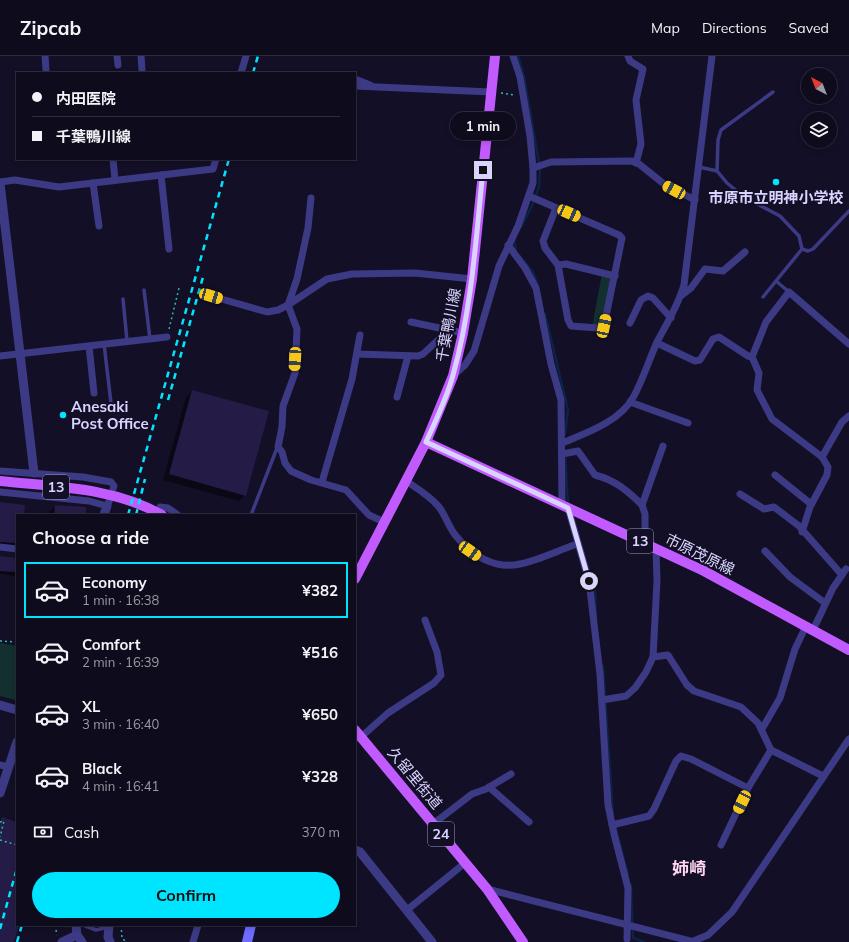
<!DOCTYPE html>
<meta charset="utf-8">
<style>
body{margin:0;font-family:Mulish,"Noto Sans JP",sans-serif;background:#171425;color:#f1f3f6;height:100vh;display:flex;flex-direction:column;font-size:15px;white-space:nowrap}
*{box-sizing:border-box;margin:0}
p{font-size:13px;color:#9b9ba3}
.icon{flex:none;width:22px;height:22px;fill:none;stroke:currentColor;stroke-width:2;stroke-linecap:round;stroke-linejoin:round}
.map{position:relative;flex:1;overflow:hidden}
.details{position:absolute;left:16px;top:458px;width:340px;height:412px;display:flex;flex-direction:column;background:#0e0b1c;border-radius:0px;box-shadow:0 2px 6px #0003,0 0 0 1px #2e2b3b}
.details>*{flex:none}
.guide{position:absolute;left:16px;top:16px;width:340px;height:88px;border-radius:0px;box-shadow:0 2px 6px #0003,0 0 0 1px #2e2b3b;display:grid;align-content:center;height:88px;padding:0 16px;background:#0e0b1c}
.needle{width:26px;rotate:318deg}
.controls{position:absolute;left:801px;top:12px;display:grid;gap:8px}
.controls a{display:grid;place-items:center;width:36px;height:36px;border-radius:50%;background:#0e0b1c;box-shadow:0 2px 6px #0003,0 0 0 1px #2e2b3b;font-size:20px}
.end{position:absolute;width:18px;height:18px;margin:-9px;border:5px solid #d9d4ff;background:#111;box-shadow:0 0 0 2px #111}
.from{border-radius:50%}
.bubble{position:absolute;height:28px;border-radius:14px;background:#0e0b1c;box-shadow:0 2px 6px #0003,0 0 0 1px #2e2b3b;font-size:13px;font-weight:700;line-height:28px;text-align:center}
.car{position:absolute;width:12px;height:24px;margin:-12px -6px;border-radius:5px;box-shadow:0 0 3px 1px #0007;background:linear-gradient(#f5c518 24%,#345 0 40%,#f5c518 0 76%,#345 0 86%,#f5c518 0)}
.guide b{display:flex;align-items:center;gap:14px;height:38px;font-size:15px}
.guide b+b{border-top:1px solid #2e2b3b}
.guide i{width:10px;height:10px;background:#f1f3f6}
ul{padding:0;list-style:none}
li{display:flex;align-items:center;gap:12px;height:56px;margin:0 8px 6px;padding:0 8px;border:2px solid transparent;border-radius:0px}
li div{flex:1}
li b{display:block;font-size:15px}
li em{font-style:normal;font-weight:700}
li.current{border-color:#00e5ff}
li>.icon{width:36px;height:36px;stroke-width:1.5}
h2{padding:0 16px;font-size:18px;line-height:48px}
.pay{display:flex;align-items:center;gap:10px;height:44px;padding:0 16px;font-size:15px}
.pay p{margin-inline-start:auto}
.button{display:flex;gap:8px;margin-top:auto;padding:8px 16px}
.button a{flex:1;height:46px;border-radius:24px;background:#00e5ff;color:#111;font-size:16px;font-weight:700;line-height:46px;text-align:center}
header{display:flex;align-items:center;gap:24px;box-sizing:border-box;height:56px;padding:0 20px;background:#0e0b1c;border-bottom:1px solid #2e2b3b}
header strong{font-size:19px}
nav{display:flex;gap:22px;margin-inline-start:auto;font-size:14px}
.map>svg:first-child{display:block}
.green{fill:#12302f}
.shadow{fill:#0007}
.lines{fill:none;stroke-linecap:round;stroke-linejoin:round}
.stream{stroke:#0c2248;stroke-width:2.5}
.building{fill:#241b47}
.path{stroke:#2fb8b0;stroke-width:1.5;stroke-dasharray:2 3;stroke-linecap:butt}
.service{stroke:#3d3a85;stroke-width:3.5}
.minor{stroke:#3d3a85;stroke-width:7}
.tertiary{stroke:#3d3a85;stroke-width:9}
.secondary{stroke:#6f6bff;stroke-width:10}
.primary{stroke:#c25bff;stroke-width:10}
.rail{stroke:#00e5ff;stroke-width:2.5;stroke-dasharray:6 5;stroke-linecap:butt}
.route{stroke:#d9d4ff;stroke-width:5}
.poi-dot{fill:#00e5ff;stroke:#130f26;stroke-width:1.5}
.labels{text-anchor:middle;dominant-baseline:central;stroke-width:4;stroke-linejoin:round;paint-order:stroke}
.shield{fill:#130f26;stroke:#9e99be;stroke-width:1}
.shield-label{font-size:14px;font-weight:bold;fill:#d9d4ff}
.poi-label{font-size:15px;font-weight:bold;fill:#d9d4ff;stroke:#130f26}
.street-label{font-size:15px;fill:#d9d4ff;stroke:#130f26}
.quarter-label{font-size:17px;font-weight:bold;fill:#ffd6f0;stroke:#130f26}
</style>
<header>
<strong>Zipcab</strong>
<nav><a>Map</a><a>Directions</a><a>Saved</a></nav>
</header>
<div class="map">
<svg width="849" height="886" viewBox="0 0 849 886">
<rect width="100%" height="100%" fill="#130f26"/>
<g class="green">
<polygon points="602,217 615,220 604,270 592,272"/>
<polygon points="0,587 17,590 17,640 15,644 0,640"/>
</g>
<g class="shadow">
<polygon points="192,335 245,439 239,445 163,424 186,341"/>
<polygon points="0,447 24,459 17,459 17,489 13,489 7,495 0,494"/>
<polygon points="55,450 85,452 85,459 47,459"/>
<polygon points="0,501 17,503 16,520 0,518"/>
<polygon points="17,756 18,869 13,886 0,886 0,764 2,762 14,766"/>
</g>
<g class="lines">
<g class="stream">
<polyline points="518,0 524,20 540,113 539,131 531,152 521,171"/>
<polyline points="514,184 516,195"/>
<polyline points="519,199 533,216 538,230"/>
<polyline points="545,258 568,354 565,378"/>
<polyline points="565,399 568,448"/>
<polyline points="592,523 595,534 596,560"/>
<polyline points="603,610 613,759"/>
<polyline points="616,773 628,819"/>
<polyline points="631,829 633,882 644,886"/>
</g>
</g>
<g class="building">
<polygon points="192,334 269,355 246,440 169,418"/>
<polygon points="0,446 25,449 24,459 17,459 16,487 0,486"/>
<polygon points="55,449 86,451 86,459 54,459"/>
<polygon points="0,500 17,502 17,516 0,515"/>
<polygon points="2,761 17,766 17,869 19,869 14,886 0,886 0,767"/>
</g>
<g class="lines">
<g class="path">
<polyline points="501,37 515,39"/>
<polyline points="169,273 179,232"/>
<polyline points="0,585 17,586"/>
<polyline points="0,766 4,765 0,781"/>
<polyline points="0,784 17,789"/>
<polyline points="55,869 57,879"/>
<polyline points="121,869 122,882 126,886"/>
</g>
<g class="service">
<polyline points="699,111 717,115 727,127 744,141 780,160 799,180 802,193 763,241"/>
<polyline points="717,115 718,84 721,74 773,36"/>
<polyline points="802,193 808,195 813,193 849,155"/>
<polyline points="776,225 789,236"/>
<polyline points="144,234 150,283"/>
<polyline points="123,243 127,285"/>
<polyline points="104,288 111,347"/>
<polyline points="251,459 277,392"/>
<polyline points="83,869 96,874 108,871"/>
</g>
<g class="minor">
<polyline points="45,0 46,14"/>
<polyline points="117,0 118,9"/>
<polyline points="141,0 142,14"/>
<polyline points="628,0 630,5 643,13 636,44 641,88 636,107"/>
<polyline points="241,17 246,0"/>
<polyline points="355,23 370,29"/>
<polyline points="355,30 491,36"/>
<polyline points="113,103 115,124"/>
<polyline points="533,112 551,106 632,105 639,108 664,128 695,144"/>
<polyline points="161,119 169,193"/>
<polyline points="0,126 15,124 59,131 213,113 216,103"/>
<polyline points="93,127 99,170"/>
<polyline points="529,140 619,179 622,182 604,270 598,272 571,270 568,264 558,209 545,192 543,185 556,152"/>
<polyline points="311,142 308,172 297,223 288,249 297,273 295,317 283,350 282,371 278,391 282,396 285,407 291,415 311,424 346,434 369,459 384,466"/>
<polyline points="508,189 525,212 536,232 551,308 561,344 562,450"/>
<polyline points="558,209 566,208 615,220"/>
<polyline points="682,239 691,232 705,213 723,215 745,196"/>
<polyline points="211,240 267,256 278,254 288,249 327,223 352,218 415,217 472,223"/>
<polyline points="411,266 463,277"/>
<polyline points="630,267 641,244 648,240 653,242 671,262"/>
<polyline points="657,287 695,305 700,304 713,283 719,281 748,300 752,301 766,266 789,236 849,288"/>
<polyline points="89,290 94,337"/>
<polyline points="357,298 418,300 423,298 449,274"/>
<polyline points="0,300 167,281"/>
<polyline points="752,301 759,317 757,334 772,363 822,401 828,411 827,419 810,451 802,476"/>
<polyline points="453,320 465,309 474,295 499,210 518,170 533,127 533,112 530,80 520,21 513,0"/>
<polyline points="397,341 408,300"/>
<polyline points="630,346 688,367"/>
<path d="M562,387C587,377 621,365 634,340C643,323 649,304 657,286C667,267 678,250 684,229L712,0"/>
<path d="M562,398L578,395L595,419C615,424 628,435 642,449"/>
<polyline points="822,401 842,366 849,360"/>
<polyline points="0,415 83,421 111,426 114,430 113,433"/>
<polyline points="775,419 811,448"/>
<path d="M406,425C418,433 430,440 439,451C446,460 449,472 456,480C471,499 495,514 520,508C539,504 559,494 577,488"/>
<polyline points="322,426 352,323 360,279"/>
<polyline points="0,436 89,445 107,450 110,443"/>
<polyline points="740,438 764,453 774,451 799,470 842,519"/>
<polyline points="568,452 589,525 600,618 608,749 614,778 628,832 627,883"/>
<polyline points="157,459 160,451 168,452 178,459"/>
<polyline points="645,488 645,458 642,449 663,390"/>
<polyline points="0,491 17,493"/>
<polyline points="765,495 790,521 825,547"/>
<polyline points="813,574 833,532 846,513"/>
<polyline points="653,601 668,599 687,629 694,635 741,651 758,667 771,694 823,720"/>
<polyline points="602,644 626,640 635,632 646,616 653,601 657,525 656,493"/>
<polyline points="762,673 780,642 795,593 806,570"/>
<polyline points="361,681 388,657 434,627 441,619 437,596 425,564"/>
<polyline points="0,709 8,711"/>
<polyline points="489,731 529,766"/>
<polyline points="433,768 472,738 486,733 511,718"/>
<polyline points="612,769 649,760 654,753 676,705 681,700 691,703 748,732"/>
<polyline points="721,789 748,732 771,694"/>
<polyline points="487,833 694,886"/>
<polyline points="407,854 465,807"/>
<polyline points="193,886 198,869"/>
<polyline points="691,886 708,879 732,856 849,683"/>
</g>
<g class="tertiary">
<polyline points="0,127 34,417"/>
<polyline points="104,459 107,450"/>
<polyline points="0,649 17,654"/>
<polyline points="0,737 17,686"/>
<polyline points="355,794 360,796 432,886"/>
<polyline points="76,869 77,879 82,886"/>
<polyline points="109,869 108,881 110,886"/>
<polyline points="62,886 77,879"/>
</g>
<polyline class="secondary" points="247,886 251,869"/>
<g class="primary">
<polyline points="426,386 704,515 849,594"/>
<path d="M0,425C55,431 113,431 162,459"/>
<polyline points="355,523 426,386 453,320 463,277 472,223 495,0"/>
<polyline points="355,674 487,833 523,886"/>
</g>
<g class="rail">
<polyline points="253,17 258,0"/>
<polyline points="168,344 203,221"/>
<polyline points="128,459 229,103"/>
<polyline points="136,459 145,423"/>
<polyline points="0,873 17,812"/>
<polyline points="17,886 22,869"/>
</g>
</g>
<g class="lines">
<path class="route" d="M483,114C476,182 472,252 453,319C447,342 436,364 426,386L568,452L589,525"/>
</g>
<g class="poi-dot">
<circle cx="776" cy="126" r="4"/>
<circle cx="63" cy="359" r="4"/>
</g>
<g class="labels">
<g class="shield">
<rect x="43" y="419" width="26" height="24" rx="3"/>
<rect x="627" y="473" width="26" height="24" rx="3"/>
<rect x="428" y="766" width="26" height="24" rx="3"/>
</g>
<g class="shield-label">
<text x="56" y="431">13</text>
<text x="640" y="485">13</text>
<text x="441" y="778">24</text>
</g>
<g class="poi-label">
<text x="776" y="141">市原市立明神小学校</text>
<text x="71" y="350" text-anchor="start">Anesaki<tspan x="71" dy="17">Post Office</tspan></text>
</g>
<g class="street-label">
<text transform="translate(448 269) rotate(-79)">千葉鴨川線</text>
<text transform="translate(700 498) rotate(26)">市原茂原線</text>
<text transform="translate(415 722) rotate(50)">久留里街道</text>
</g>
<g class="quarter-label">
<text x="689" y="811">姉崎</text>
</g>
</g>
</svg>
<div class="controls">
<a><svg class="needle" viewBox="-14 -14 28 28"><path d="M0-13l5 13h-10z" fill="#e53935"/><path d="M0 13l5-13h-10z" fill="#9b9ba3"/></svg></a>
<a><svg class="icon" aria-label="layers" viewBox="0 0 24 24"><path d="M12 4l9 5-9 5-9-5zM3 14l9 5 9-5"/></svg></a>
</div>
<i class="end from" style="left:589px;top:525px"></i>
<i class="end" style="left:483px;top:114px"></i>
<div class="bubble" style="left:450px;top:56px;width:66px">1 min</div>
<i class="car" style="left:674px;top:134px;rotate:298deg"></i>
<i class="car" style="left:569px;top:157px;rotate:114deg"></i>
<i class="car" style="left:211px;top:240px;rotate:106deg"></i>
<i class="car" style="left:604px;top:270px;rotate:12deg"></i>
<i class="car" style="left:295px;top:303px;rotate:183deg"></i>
<i class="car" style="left:470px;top:495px;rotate:124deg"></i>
<i class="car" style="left:742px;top:746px;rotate:206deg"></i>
<div class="guide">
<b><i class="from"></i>内田医院</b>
<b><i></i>千葉鴨川線</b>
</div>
<section class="details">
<h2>Choose a ride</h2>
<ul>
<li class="current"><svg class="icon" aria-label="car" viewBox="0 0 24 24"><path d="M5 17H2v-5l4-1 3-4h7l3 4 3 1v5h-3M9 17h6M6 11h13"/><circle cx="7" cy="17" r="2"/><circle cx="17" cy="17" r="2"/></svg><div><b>Economy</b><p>1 min · 16:38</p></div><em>¥382</em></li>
<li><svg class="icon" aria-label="car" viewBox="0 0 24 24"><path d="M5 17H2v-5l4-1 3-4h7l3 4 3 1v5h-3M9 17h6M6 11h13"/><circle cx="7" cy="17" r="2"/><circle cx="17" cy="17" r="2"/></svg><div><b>Comfort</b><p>2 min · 16:39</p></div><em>¥516</em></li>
<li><svg class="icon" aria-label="car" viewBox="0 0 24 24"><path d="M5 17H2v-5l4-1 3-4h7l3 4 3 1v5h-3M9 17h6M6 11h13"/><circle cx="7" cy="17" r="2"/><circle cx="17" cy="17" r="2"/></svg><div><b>XL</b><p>3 min · 16:40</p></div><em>¥650</em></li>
<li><svg class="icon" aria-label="car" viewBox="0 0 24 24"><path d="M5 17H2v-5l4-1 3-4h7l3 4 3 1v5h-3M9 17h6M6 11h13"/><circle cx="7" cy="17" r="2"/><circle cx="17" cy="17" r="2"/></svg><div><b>Black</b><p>4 min · 16:41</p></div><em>¥328</em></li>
</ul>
<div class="pay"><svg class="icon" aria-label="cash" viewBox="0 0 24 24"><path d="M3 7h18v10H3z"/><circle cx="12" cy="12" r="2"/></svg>Cash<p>370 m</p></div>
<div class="button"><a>Confirm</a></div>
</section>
</div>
